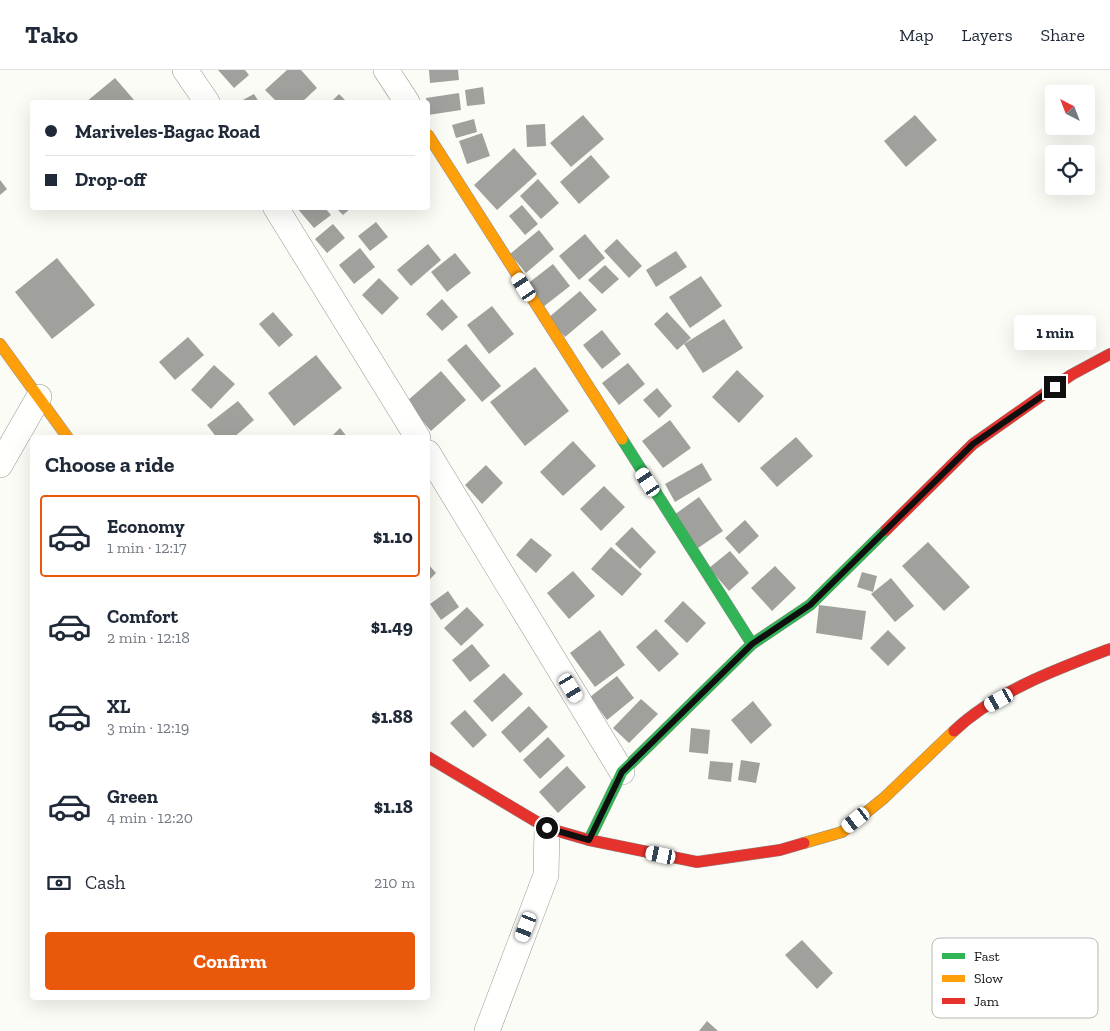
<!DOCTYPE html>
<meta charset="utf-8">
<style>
body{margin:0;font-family:"Zilla Slab",serif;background:#f6f6f7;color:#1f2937;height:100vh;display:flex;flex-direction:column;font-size:19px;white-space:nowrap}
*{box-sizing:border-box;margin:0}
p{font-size:16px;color:#747a83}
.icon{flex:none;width:28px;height:28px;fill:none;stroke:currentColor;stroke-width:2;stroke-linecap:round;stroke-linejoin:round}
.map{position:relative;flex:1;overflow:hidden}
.sheet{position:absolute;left:30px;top:365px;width:400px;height:565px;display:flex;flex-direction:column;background:#fff;border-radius:5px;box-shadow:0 5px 20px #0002}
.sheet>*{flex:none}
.guide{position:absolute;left:30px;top:30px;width:400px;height:110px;border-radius:5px;box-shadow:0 5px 20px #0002;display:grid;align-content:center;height:110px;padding:0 15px;background:#fff}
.needle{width:32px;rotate:318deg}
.tools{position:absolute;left:1045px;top:15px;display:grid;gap:10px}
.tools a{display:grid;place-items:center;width:50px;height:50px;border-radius:5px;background:#fff;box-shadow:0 5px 20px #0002;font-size:25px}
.end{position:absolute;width:22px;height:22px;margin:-11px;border:6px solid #101010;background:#fff;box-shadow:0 0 0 2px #fff}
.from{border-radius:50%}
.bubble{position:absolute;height:35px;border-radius:5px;background:#fff;box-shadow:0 5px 20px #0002;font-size:16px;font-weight:700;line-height:35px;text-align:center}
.car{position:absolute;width:15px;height:30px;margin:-15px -8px;border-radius:6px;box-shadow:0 0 4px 1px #0007;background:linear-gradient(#fff 24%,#345 0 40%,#fff 0 76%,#345 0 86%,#fff 0)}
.guide b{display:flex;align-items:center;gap:18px;height:48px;font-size:19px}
.guide b+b{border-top:1px solid #e0e1e3}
.guide i{width:12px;height:12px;background:#1f2937}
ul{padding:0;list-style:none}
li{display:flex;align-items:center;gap:15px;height:82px;margin:0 10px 8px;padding:0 5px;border:2px solid transparent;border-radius:5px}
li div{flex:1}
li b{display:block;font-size:19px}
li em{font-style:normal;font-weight:700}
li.active{border-color:#ea580c}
li>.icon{width:45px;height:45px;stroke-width:1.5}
h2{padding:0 15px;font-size:22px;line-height:60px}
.pay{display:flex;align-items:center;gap:12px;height:55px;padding:0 15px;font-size:19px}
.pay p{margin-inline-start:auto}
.primary-button{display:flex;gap:10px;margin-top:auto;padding:10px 15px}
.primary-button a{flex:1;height:58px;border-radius:5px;background:#ea580c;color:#fff;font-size:20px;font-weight:700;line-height:58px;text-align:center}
header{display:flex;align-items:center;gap:30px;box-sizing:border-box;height:70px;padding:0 25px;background:#fff;border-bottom:1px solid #e0e1e3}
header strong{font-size:24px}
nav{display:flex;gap:28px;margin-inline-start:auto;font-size:18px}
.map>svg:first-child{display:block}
.building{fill:#a0a09c}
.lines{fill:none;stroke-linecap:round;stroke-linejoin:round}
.street-casing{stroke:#969694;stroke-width:26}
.fast-casing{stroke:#8d8d8b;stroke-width:12}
.slow-casing{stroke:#8d8d8b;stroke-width:12}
.jam-casing{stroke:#8d8d8b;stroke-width:12}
.street{stroke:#fffffe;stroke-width:25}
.fast{stroke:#30b455;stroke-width:11}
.slow{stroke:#ff9f0a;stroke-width:11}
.jam{stroke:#e5322d;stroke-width:11}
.route{stroke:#101010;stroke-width:6}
.key{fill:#fff;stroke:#b7b7b7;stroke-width:1}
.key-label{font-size:14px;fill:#101010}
</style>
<header>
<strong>Tako</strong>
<nav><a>Map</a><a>Layers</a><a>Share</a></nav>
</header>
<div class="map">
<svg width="1110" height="961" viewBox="0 0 1110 961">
<rect width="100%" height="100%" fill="#fcfcf7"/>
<g class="building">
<polygon points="218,0 245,0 249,5 234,18"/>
<polygon points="287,0 301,0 317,18 302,32 277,32 265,20"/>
<polygon points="429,0 458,0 459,10 430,13"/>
<polygon points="115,8 134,30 131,32 86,32"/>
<polygon points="483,17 485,34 467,36 465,20"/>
<polygon points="459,23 461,40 428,45 426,28"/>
<polygon points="254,24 259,32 239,32"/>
<polygon points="339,24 347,32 331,32"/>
<polygon points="583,45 604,69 571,97 550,73"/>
<polygon points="915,45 937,70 906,97 884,71"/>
<polygon points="474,49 477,62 456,68 452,55"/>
<polygon points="545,54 546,76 527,77 526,55"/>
<polygon points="482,63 490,86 467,94 459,71"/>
<polygon points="514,78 537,104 497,140 474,115"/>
<polygon points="591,85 610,107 579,134 560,112"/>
<polygon points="538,109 559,133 541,149 520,126"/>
<polygon points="0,110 7,119 0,125"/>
<polygon points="522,135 538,154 525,165 509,146"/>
<polygon points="297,138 325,138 331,145 314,158"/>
<polygon points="336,138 351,138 343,145"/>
<polygon points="376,152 388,167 370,181 358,166"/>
<polygon points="333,154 345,168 327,183 315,169"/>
<polygon points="539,160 554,179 526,203 510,184"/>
<polygon points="585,164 605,188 579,210 559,186"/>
<polygon points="617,169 642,196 629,208 604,181"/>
<polygon points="428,174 441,190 411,216 397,200"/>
<polygon points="360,178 375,197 354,214 339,195"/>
<polygon points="676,181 687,197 656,217 646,200"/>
<polygon points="455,183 471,203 447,222 431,202"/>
<polygon points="57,188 95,235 52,269 15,222"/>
<polygon points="553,194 570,216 543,237 526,215"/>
<polygon points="605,195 619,209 602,224 588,210"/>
<polygon points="701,206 722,236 690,258 669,227"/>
<polygon points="379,208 399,228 382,245 362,225"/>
<polygon points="580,221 597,240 565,267 548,248"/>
<polygon points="442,229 458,247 442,261 426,244"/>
<polygon points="492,236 514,264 489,284 467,255"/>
<polygon points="273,242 293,265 279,277 259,254"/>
<polygon points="667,242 691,268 677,280 654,254"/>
<polygon points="724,249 743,278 703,303 684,274"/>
<polygon points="602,260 621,284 602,299 583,275"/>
<polygon points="188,267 204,285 175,310 159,292"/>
<polygon points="466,274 501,316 482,332 447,290"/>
<polygon points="316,285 342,318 294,356 268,323"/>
<polygon points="628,293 645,314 619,335 602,313"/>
<polygon points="214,295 235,314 211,339 191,320"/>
<polygon points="535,297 569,341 525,376 490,332"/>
<polygon points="737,300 764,326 739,353 712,327"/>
<polygon points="441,301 466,330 431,361 406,332"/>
<polygon points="657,318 672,336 659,348 643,330"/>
<polygon points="238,331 254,350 233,368 217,368 207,355"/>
<polygon points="670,350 691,378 663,398 642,371"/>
<polygon points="340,358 348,368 330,368"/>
<polygon points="796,367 813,386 777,417 760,398"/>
<polygon points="573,371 596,396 563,426 540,402"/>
<polygon points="702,393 712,410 675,432 665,414"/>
<polygon points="486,395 503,413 482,434 465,415"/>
<polygon points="604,416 625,437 601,461 580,439"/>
<polygon points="699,427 723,461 698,478 674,445"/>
<polygon points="745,450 759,466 739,484 725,468"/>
<polygon points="632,457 656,482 640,499 615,474"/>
<polygon points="531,468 552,485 536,503 516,485"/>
<polygon points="928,472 970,517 944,541 902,496"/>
<polygon points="611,477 642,504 622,526 591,499"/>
<polygon points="730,481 749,503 729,521 709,498"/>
<polygon points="428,494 436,503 428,511"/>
<polygon points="775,496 796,518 772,541 751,518"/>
<polygon points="573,501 595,526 569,549 547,523"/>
<polygon points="862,502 877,506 873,522 857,517"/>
<polygon points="891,508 914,536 895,552 871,524"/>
<polygon points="448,521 459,537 441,550 430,534"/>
<polygon points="683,531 706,553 687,573 664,551"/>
<polygon points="819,535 866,541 862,570 816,563"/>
<polygon points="467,537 484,555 461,576 444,558"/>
<polygon points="656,559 679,584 659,602 636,577"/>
<polygon points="600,560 625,595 595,617 570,583"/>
<polygon points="888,560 906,578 888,596 870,578"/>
<polygon points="472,574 490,596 470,612 452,590"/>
<polygon points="504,603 523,624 492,652 473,631"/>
<polygon points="617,606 634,628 607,650 590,627"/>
<polygon points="641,629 658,644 629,673 613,658"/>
<polygon points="753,631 772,655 751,674 731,650"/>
<polygon points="529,636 548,657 520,683 501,662"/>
<polygon points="465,640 487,665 473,678 450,653"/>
<polygon points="691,658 710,660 708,684 689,682"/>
<polygon points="548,667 565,686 540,709 523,690"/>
<polygon points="741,690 760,693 756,713 738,710"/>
<polygon points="710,691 733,693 731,712 708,709"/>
<polygon points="567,696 586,717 558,743 539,722"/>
<polygon points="802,870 833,903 817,919 785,885"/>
<polygon points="707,951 718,961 699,961"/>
</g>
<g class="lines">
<g class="street-casing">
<g id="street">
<polyline points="185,0 207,32"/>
<polyline points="386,0 407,32"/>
<polyline points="276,138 418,368"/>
<polyline points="428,383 622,702"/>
<polyline points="0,395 39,327"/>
<polyline points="487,961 546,805 547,758"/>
</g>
</g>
<g class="fast-casing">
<g id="fast">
<polyline points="622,369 752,574"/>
<polyline points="589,770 622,702 752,574 810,535 886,460"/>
</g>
</g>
<g class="slow-casing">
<g id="slow">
<polyline points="428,65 622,369"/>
<polyline points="0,274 68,368"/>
<polyline points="804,773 842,762 884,728 954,661"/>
</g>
</g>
<g class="jam-casing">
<g id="jam">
<polyline points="886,460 973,374 1071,305 1110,284"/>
<path d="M954,661C995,622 1057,599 1110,579"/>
<polyline points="428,687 547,758 589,770 697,792 780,780 804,773"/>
</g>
</g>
<use href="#street" class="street"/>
<use href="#fast" class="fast"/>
<use href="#slow" class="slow"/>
<use href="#jam" class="jam"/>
</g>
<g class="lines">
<polyline class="route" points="547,758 589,770 622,702 752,574 810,535 973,374 1055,317"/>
</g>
<rect x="932" y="868" width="166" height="80" rx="8" class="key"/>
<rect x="942" y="883" width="23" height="6" fill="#30b455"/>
<rect x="942" y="905" width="23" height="7" fill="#ff9f0a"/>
<rect x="942" y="928" width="23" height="6" fill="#e5322d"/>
<g class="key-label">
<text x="974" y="891">Fast</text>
<text x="974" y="913">Slow</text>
<text x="974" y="936">Jam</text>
</g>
</svg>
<div class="tools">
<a><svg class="needle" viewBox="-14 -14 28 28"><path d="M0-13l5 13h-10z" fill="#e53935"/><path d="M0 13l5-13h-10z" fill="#747a83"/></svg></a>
<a><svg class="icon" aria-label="locate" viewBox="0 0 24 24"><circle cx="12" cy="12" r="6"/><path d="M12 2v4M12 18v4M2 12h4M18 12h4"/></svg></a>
</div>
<i class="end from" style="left:547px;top:758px"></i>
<i class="end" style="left:1055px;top:317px"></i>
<div class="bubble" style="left:1014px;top:245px;width:82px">1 min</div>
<i class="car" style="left:524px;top:217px;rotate:327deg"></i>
<i class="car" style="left:648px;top:412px;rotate:327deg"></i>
<i class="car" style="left:571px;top:618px;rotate:149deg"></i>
<i class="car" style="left:999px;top:630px;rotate:241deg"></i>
<i class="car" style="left:856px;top:750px;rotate:232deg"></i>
<i class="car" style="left:661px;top:785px;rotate:282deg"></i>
<i class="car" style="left:526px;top:857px;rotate:201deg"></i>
<div class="guide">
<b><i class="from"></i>Mariveles-Bagac Road</b>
<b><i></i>Drop-off</b>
</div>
<section class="sheet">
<h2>Choose a ride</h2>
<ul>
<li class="active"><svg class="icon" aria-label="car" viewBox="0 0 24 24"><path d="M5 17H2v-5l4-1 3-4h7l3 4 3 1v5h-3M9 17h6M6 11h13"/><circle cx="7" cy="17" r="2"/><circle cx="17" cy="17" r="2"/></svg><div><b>Economy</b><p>1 min · 12:17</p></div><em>$1.10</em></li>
<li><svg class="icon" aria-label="car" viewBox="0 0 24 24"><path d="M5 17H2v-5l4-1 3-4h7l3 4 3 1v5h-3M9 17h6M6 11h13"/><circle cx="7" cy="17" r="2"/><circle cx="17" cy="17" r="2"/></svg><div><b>Comfort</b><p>2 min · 12:18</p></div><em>$1.49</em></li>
<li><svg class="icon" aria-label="car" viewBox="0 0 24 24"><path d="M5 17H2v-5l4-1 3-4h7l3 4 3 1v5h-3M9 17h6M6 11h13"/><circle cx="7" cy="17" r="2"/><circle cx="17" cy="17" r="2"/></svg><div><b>XL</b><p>3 min · 12:19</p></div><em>$1.88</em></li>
<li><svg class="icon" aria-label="car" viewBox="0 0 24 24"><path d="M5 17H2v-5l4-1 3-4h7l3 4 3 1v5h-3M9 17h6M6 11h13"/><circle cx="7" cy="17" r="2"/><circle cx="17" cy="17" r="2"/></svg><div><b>Green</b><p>4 min · 12:20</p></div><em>$1.18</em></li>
</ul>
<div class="pay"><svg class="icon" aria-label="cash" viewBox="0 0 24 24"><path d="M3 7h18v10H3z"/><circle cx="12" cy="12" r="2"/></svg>Cash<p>210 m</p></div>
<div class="primary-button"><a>Confirm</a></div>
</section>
</div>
